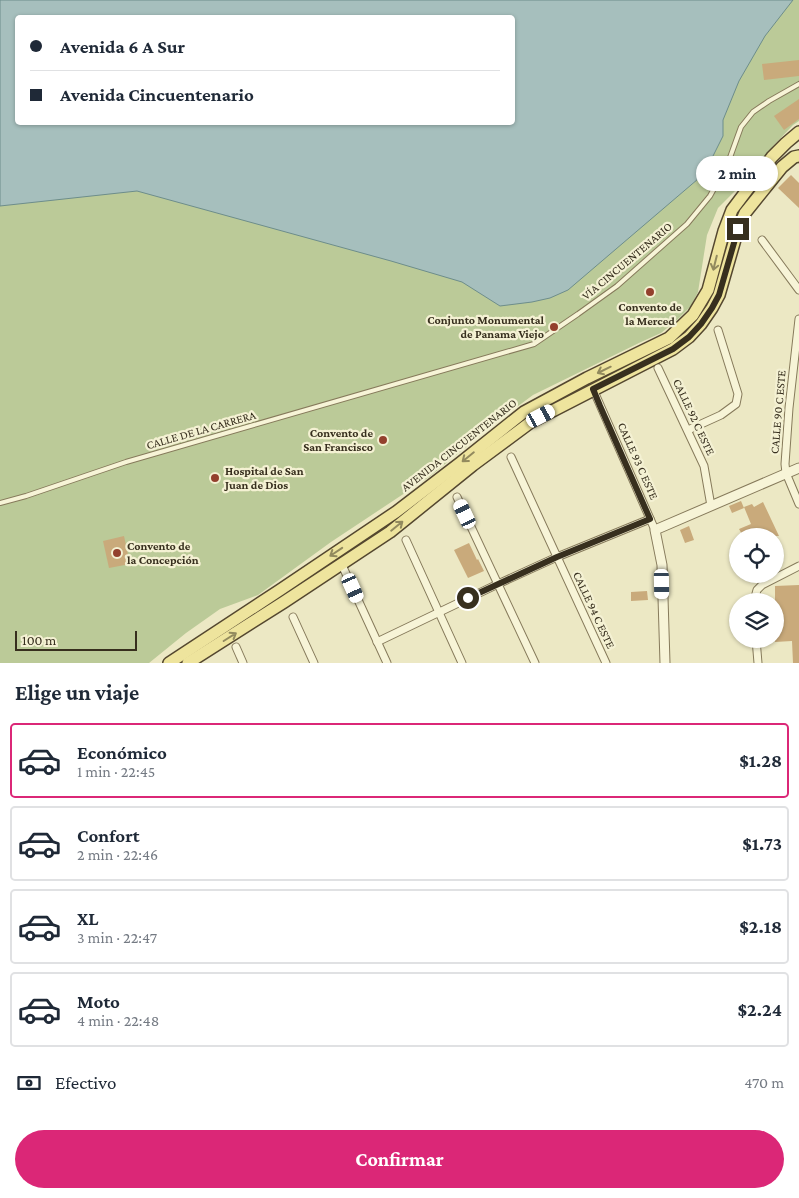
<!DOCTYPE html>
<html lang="es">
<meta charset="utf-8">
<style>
body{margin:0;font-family:"Crimson Pro",serif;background:#f6f6f7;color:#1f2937;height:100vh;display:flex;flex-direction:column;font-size:19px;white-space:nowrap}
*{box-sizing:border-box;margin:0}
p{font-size:16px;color:#747a83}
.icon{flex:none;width:28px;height:28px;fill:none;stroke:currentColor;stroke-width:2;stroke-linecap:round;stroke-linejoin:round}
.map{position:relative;height:663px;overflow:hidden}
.panel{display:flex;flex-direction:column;background:#fff;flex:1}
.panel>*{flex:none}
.banner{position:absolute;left:15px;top:15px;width:500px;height:110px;border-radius:5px;box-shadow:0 1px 4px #0004;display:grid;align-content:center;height:110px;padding:0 15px;background:#fff}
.fabs{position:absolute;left:729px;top:528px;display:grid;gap:10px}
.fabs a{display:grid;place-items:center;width:55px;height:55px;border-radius:50%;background:#fff;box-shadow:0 1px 4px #0004;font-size:25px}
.scale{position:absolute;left:15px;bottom:12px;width:122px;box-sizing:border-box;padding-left:5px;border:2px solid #372f1e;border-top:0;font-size:14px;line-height:18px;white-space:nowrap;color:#372f1e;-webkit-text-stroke:4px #f4f1d3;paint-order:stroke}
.end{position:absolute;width:22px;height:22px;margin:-11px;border:6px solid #372f1e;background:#fff;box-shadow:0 0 0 2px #fff}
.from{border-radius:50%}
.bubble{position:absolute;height:35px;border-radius:18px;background:#fff;box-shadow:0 1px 4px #0004;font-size:16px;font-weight:700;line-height:35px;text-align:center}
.car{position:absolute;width:15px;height:30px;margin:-15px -8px;border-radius:6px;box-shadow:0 0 4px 1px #0007;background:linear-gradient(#fff 24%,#345 0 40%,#fff 0 76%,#345 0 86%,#fff 0)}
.banner b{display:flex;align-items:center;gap:18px;height:48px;font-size:19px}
.banner b+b{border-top:1px solid #e0e1e3}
.banner i{width:12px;height:12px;background:#1f2937}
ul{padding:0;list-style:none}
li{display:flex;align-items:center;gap:15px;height:75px;margin:0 10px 8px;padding:0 5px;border:2px solid #e0e1e3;border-radius:5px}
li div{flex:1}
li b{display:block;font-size:19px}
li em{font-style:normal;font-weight:700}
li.current{border-color:#db2777}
li>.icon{width:45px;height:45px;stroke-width:1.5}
h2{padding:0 15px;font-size:22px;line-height:60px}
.pay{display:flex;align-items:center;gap:12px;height:55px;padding:0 15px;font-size:19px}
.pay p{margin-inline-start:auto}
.action{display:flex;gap:10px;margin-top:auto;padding:10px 15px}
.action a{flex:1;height:58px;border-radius:30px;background:#db2777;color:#fff;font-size:20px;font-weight:700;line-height:58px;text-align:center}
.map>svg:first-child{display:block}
.green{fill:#bbca98;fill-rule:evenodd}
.water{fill:#a6bfbd;stroke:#6d8d8b;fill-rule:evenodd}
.building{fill:#c9aa7b}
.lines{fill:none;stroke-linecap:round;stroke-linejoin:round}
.service-casing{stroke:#867a5b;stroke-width:6}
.minor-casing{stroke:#867a5b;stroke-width:9}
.tertiary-casing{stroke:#867a5b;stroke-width:11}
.primary-casing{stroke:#54472f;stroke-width:14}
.service{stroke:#f7f4d7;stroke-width:4}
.minor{stroke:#f7f4d7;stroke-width:7}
.tertiary{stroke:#f7f4d7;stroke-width:9}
.primary{stroke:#eee49d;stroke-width:11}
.oneway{stroke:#928a5e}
.route{stroke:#372f1e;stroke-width:6}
.poi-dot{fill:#93402d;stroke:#f4f1d3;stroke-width:2}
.labels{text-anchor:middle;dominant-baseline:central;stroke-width:4.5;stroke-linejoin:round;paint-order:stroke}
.street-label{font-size:12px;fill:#372f1e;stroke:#f4f1d3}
.poi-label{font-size:12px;font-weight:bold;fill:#372f1e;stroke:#f4f1d3;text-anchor:end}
</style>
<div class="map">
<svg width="799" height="663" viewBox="0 0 799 663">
<rect width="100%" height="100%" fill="#ece8c4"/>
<path class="green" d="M0,0H799V121L793,125L774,145L749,177L718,208L707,235L698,292L691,306L677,320L661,333L641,342L533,395L498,421L429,477L331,542L258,595L220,609L186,633L149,663H0ZM18,18H512V122H18Z"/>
<path class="water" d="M0,0H793L765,36L739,81L723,120V136L712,158L698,179L568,290L550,298L532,302L500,306L462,282L391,261L137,191L0,206ZM18,18H512V122H18Z"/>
<g class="building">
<polygon points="799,60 799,76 764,80 762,64"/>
<polygon points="799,99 799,119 784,130 774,116"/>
<polygon points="791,175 799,183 799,208 778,188"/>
<polygon points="741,501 744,508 732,513 729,506"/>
<polygon points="763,502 779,536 757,536 756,533 749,536 743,536 739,529 751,524 744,507 752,504 754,507"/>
<polygon points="689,526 694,540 685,543 680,530"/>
<polygon points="124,536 130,564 109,568 103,541"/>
<polygon points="469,543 477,560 478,559 484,571 468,578 454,550"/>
<polygon points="799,585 799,663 793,663 792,641 775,642 775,586"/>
<polygon points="647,591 648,600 631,601 631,592"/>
</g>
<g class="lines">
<g class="service-casing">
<polyline id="service" points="0,503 26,496 126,462 534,344 578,314 617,286 687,224 710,196 728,163 741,127 753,112 769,101 799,84"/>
</g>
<g class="minor-casing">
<g id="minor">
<polyline points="762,240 799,290"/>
<polyline points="799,319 789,408 785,464 786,473 799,504"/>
<polyline points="658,368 704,466 711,506"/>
<polyline points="593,389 655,530"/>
<polyline points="688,430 721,415 736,404 738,394 718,330"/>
<polyline points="511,457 606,663"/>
<polyline points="457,497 535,663"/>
<polyline points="406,540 462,663"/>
<polyline points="342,565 387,663"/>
<polyline points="754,601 757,590 762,585 799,566"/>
<polyline points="293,617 314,663"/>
<polyline points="756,639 758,663"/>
<polyline points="377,642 498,584 557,557 650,519"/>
<polyline points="236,647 243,663"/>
</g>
</g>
<g class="tertiary-casing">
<polyline id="tertiary" points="665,663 662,565 655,530 799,468"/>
</g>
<g class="primary-casing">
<g id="primary">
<polyline points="169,663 280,590 396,512 460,463 524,412 587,378 669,338 693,315 708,290 724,231 732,210 772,157 786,143 799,132"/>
<polyline points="188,663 284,602 390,532 473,465 531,422 673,349 689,337 701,324 712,308 719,295 738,229 745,213 782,167 794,157 799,156"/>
</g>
</g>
<use href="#service" class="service"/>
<use href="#minor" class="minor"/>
<use href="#tertiary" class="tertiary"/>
<use href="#primary" class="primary"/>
</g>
<defs><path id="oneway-shaft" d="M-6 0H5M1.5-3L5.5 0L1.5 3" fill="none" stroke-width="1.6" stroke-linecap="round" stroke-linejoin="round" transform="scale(1.25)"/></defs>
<g class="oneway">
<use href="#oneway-shaft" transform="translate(715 263) rotate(104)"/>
<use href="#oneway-shaft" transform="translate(604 370) rotate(154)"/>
<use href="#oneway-shaft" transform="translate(468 457) rotate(141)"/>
<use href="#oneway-shaft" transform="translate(397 526) rotate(-39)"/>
<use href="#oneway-shaft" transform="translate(336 552) rotate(146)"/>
<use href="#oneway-shaft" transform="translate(230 637) rotate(-32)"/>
</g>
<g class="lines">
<polyline class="route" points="468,598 557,557 650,519 600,406 593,389 673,349 689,337 701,324 712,308 719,295 738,229"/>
</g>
<g class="poi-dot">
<circle cx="650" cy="292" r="5"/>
<circle cx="554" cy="327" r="5"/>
<circle cx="383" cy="440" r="5"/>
<circle cx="215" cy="478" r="5"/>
<circle cx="117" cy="553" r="5"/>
</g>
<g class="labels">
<g class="street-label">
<text transform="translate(627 261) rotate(-40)">VÍA CINCUENTENARIO</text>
<text transform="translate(778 412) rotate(-85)">CALLE 90 C ESTE</text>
<text transform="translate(694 417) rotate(65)">CALLE 92 C ESTE</text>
<text transform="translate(201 430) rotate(-16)">CALLE DE LA CARRERA</text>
<text transform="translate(459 445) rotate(-38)">AVENIDA CINCUENTENARIO</text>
<text transform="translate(638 461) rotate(66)">CALLE 93 C ESTE</text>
<text transform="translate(594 610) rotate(65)">CALLE 94 C ESTE</text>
</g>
<g class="poi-label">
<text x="650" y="307" text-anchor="middle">Convento de<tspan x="650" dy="14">la Merced</tspan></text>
<text x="544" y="320">Conjunto Monumental<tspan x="544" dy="14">de Panama Viejo</tspan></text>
<text x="373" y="433">Convento de<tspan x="373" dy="14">San Francisco</tspan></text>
<text x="225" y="471" text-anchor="start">Hospital de San<tspan x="225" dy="14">Juan de Dios</tspan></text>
<text x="127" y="546" text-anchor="start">Convento de<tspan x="127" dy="14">la Concepción</tspan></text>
</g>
</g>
</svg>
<div class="fabs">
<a><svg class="icon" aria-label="locate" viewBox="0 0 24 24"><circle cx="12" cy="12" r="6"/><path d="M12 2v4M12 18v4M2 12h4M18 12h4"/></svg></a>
<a><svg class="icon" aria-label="layers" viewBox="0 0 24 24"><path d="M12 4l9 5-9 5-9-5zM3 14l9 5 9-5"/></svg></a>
</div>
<div class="scale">100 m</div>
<i class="end from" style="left:468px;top:598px"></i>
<i class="end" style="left:738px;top:229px"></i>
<div class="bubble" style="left:696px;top:156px;width:82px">2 min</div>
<i class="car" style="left:541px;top:416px;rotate:62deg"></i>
<i class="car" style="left:465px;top:514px;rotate:335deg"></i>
<i class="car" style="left:662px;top:584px;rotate:179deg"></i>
<i class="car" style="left:353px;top:588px;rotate:156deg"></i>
<div class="banner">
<b><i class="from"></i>Avenida 6 A Sur</b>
<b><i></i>Avenida Cincuentenario</b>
</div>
</div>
<section class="panel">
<h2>Elige un viaje</h2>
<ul>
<li class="current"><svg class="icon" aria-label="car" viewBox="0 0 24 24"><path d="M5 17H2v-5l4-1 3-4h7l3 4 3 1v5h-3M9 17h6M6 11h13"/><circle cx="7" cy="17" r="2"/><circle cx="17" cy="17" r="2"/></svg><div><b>Económico</b><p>1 min · 22:45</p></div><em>$1.28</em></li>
<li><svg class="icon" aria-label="car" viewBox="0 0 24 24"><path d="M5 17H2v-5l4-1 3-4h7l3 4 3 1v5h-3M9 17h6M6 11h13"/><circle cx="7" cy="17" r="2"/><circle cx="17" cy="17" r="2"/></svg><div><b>Confort</b><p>2 min · 22:46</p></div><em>$1.73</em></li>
<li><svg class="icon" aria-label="car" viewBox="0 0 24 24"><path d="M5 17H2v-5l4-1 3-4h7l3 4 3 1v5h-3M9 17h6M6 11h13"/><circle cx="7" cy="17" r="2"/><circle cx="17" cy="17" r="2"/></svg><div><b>XL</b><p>3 min · 22:47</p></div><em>$2.18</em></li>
<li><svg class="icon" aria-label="car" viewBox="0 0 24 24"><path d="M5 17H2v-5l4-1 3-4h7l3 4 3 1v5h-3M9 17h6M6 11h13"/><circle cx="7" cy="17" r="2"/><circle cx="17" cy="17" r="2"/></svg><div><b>Moto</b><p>4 min · 22:48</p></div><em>$2.24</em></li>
</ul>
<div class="pay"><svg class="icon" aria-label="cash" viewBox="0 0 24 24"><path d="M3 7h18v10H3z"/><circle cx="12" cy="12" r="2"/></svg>Efectivo<p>470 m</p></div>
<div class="action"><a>Confirmar</a></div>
</section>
